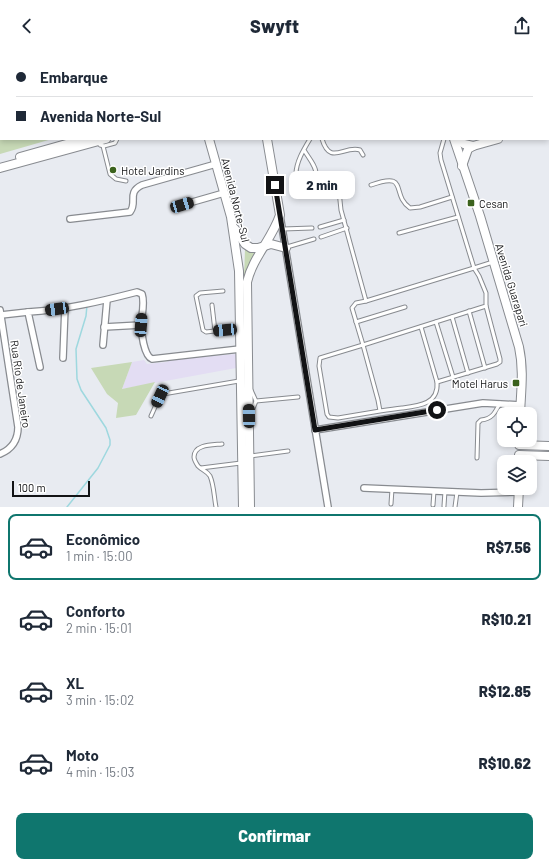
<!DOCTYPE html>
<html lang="pt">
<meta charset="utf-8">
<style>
body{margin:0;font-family:Barlow,sans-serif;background:#f2f2f3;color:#1f2937;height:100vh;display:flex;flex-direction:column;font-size:15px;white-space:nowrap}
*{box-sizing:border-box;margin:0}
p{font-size:13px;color:#747a83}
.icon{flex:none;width:22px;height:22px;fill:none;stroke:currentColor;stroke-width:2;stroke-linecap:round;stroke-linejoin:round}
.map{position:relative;height:455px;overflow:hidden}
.drawer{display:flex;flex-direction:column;background:#fff;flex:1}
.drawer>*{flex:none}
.guide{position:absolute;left:0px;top:0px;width:549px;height:88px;box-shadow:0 2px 6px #0003;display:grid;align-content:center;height:88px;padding:0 16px;background:#fff}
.fabs{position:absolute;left:497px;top:355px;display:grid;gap:8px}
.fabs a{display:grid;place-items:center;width:40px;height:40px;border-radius:8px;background:#fff;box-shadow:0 2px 6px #0003;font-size:20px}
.scale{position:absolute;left:12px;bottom:10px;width:78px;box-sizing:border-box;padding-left:4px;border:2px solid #121315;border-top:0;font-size:11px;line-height:14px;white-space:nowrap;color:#121315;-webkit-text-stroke:3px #fff;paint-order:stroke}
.end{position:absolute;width:18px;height:18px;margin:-9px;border:5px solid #121315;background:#fff;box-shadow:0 0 0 2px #fff}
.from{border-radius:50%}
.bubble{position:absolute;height:28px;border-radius:8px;background:#fff;box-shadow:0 2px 6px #0003;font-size:13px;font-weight:800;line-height:28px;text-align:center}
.car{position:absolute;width:12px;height:24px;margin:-12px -6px;border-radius:5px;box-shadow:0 0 3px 1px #0007;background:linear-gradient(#222 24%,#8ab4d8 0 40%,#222 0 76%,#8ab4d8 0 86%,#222 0)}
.guide b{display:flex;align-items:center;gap:14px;height:38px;font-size:15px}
.guide b+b{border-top:1px solid #e0e1e3}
.guide i{width:10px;height:10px;background:#1f2937}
ul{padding:7px 0 0;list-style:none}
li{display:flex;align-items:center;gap:12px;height:66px;margin:0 8px 6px;padding:0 8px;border:2px solid transparent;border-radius:8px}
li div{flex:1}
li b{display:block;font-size:15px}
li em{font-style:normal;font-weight:800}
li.active{border-color:#0f766e}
li>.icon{width:36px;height:36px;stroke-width:1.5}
.action{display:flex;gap:8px;margin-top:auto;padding:8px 16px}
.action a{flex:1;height:46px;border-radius:8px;background:#0f766e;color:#fff;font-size:16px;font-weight:800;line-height:46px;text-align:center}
header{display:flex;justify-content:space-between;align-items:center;height:52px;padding:0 16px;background:#fff;font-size:18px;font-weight:800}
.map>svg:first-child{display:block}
.industrial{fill:#e3ddf3}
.green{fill:#c7d9b6}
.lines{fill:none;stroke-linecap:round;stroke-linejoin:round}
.stream{stroke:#9ed8df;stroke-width:1.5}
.lane-casing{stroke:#888b90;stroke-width:5}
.street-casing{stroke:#888b90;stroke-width:8}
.secondary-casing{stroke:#888b90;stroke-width:10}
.lane{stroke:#fff;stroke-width:3}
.street{stroke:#fff;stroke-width:5.5}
.secondary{stroke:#fff;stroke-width:8}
.route{stroke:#121315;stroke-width:5}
.poi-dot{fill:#3b621d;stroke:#fff;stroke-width:1.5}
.labels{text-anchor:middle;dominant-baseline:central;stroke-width:3;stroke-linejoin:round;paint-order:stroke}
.poi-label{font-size:11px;fill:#121315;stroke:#fff;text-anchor:start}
.street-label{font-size:11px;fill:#121315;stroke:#fff}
</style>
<header><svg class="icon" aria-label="back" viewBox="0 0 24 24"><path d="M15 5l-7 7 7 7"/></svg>Swyft<svg class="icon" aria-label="share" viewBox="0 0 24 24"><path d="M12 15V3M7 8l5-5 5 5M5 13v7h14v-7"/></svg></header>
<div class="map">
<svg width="549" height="455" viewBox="0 0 549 455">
<rect width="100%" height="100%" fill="#e8ebf1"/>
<g class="industrial">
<polygon points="526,0 549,0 549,62 548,1"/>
<polygon points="236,302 236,316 122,337 132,310 144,308 147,312 167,310 169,308"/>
</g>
<g class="green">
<polygon points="0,0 42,1 1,1 1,87 52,87 0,102"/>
<polygon points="245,197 257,200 244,226"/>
<polygon points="132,310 122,337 155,330 136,363 116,366 118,351 107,342 91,316"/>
</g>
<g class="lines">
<g class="stream">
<polyline points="69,0 72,1"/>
<polyline points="108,1 109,0"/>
<polyline points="67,455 98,416 110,393 110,388 106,376 81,338 77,327 76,297 86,264 87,253"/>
</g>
<g class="lane-casing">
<g id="lane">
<polyline points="402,1 403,1"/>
<path d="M322,87C330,114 344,93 360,98L363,103"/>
<polyline points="98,89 100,93 104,94 115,91 117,87"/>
<polyline points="103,94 110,122 116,127 126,129"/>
<path d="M304,98C308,105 317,115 316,123C316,135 297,135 296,122C296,110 304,97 310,87"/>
<polyline points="315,127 332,132 339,139 341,158 366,249 474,216 441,108 440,101 444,87"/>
<path d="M371,133C410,119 390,142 410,156L420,155L452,145"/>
<polyline points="320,175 344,168"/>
<polyline points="283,177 312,176"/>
<polyline points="399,181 458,165"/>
<polyline points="321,185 347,176"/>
<polyline points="287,195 314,187"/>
<polyline points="223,239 200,241 196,244 203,278 206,280 240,276"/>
<polyline points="366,249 356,251 352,256 363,293 486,254 486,241 479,224 474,216 493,210"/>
<polyline points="212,253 215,279"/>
<polyline points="469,259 485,316"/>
<polyline points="452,265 468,321"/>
<polyline points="356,270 405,255"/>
<polyline points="436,270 453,325"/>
<polyline points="421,275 437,330 497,312 500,310 500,307 486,254"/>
<polyline points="251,338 256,349 252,359"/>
<polyline points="256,349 298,345"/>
<path d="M380,359L338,366L329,365L327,362L319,314L320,306L363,293L378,348L380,359C387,358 394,357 402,356C419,354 439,352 437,330"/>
<polyline points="151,364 160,344 163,342 239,329"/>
<polyline points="250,404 288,399"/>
<path d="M477,406L478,371L481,368C492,367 495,361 500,351"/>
<polyline points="201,416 241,411"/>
<polyline points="391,452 392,437"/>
<polyline points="433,453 434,439"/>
<polyline points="444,454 445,439"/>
<path d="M216,455C214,445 214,433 210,424C207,419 202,418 198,414C196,411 194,408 194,405C194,392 213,393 222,392"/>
<polyline points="455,455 457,440"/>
</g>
</g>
<g class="street-casing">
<g id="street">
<polyline points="50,0 51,1"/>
<polyline points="182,153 224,141"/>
<polyline points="280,163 328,455"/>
<path d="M70,167L130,160C138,150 126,141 142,133L216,112"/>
<path d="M0,258L18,375C18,388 12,397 0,402"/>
<polyline points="1,263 28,260"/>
<polyline points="104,275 141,273"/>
<polyline points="103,293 107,248"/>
<polyline points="63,306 65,255"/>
<path d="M40,315L28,260C65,258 102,249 137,240L142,242C145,251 142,262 141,271C141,280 144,304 152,307L240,297"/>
<polyline points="315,378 483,351 521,353"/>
<polyline points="364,436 481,441 519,440"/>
</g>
</g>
<g class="secondary-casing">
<g id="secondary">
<polyline points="184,0 184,1"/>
<polyline points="248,0 248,1"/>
<polyline points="306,0 306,1"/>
<polyline points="424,0 425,1"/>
<polyline points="431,0 431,1"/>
<polyline points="519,0 520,1"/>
<polyline points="354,1 355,0"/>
<polyline points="476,1 479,0"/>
<polyline points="548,66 549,67"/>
<polyline points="548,73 549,73"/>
<polyline points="209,87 231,165 239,219 243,455"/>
<path d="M454,87L480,164L519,295C524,318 521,339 520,362"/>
<polyline points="457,87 464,92 473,94"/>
<polyline points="20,105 84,87"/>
<polyline points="462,114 468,97 473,94 498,87"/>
<polyline points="0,116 106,87"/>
<polyline points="235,177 245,192 251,196 258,196 271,192 286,196"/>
<polyline points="519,393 549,394"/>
<polyline points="519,403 549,404"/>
<path d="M250,455L247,230C253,205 272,187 280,163L267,87"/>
<polyline points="518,455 519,436"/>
</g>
</g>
<use href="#lane" class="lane"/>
<use href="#street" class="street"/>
<use href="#secondary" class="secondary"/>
</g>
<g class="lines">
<polyline class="route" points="275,133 315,378 437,358"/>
</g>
<g class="poi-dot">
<circle cx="113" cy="118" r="4"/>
<rect x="467" y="147" width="8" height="8" rx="2"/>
<rect x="512" y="327" width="8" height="8" rx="2"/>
</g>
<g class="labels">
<g class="poi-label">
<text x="121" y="118">Hotel Jardins</text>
<text x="479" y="151">Cesan</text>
<text x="508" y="331" text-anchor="end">Motel Harus</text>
</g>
<g class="street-label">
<text transform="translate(236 148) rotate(76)">Avenida Norte-Sul</text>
<text transform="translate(512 233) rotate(73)">Avenida Guarapari</text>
<text transform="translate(21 332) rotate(82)">Rua Rio de Janeiro</text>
</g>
</g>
</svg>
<div class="fabs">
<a><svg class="icon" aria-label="locate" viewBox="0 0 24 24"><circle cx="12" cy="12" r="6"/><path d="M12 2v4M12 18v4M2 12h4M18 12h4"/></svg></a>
<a><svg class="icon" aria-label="layers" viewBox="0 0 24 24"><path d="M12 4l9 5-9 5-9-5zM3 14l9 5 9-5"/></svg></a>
</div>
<div class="scale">100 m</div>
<i class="end from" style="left:437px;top:358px"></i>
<i class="end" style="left:275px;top:133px"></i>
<div class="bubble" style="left:289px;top:119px;width:66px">2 min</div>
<i class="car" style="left:182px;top:153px;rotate:74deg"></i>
<i class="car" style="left:57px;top:257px;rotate:262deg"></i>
<i class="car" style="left:141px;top:273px;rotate:4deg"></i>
<i class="car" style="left:225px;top:278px;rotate:265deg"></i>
<i class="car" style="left:160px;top:344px;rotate:205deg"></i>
<i class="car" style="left:249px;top:364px;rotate:359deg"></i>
<div class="guide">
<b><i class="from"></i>Embarque</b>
<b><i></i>Avenida Norte-Sul</b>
</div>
</div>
<section class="drawer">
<ul>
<li class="active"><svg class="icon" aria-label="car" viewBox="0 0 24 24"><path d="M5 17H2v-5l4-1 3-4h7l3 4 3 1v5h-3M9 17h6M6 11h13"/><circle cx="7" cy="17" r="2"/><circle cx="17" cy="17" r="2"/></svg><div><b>Econômico</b><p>1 min · 15:00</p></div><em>R$7.56</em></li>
<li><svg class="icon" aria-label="car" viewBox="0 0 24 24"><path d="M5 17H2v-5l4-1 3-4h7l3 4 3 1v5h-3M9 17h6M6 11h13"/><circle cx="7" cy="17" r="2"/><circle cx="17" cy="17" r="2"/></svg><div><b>Conforto</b><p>2 min · 15:01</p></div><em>R$10.21</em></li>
<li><svg class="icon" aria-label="car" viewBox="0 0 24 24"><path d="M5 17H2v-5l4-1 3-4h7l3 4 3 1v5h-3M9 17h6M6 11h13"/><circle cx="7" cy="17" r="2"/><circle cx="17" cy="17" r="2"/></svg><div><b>XL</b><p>3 min · 15:02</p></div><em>R$12.85</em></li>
<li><svg class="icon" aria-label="car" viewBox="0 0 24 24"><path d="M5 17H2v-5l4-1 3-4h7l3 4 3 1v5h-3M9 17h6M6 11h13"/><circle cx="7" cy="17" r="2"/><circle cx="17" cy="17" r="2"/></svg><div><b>Moto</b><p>4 min · 15:03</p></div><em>R$10.62</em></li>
</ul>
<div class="action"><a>Confirmar</a></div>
</section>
